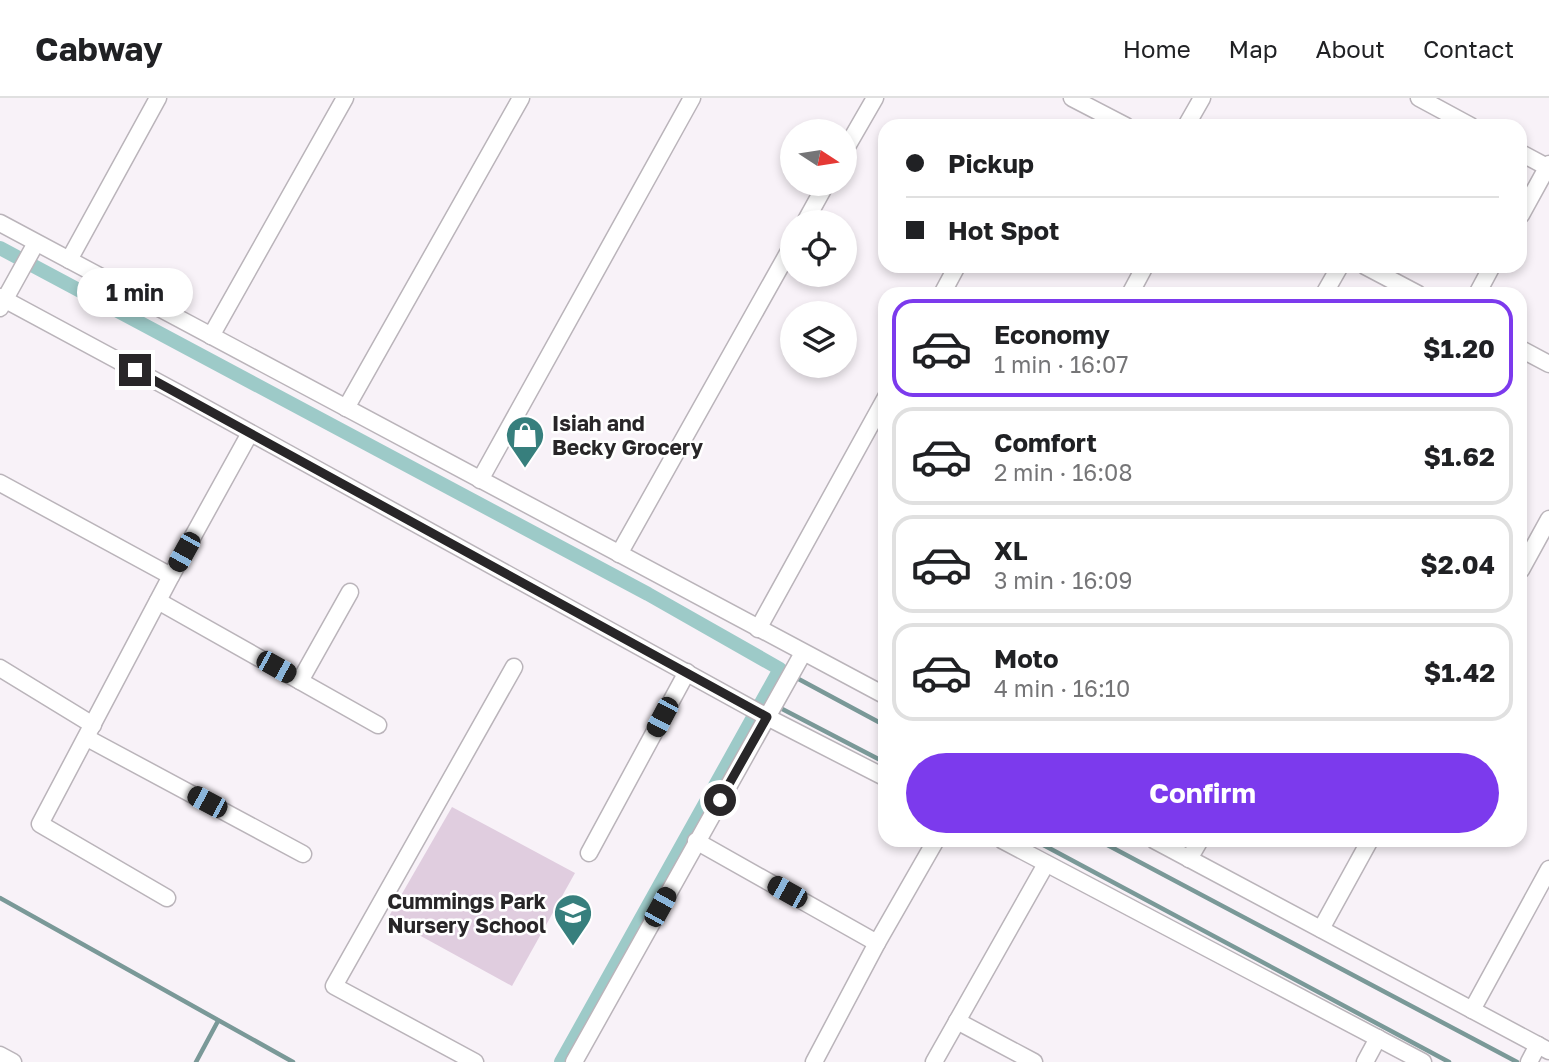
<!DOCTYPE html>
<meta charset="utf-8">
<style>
body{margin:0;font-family:"Golos Text",sans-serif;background:#f6f6f6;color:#202124;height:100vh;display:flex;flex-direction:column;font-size:26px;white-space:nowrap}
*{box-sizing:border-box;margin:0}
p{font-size:23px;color:#757577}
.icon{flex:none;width:38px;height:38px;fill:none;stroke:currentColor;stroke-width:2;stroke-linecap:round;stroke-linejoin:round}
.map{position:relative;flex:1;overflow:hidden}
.details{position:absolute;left:878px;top:189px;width:649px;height:560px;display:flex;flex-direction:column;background:#fff;border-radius:21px;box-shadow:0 4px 10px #0003}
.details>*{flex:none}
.top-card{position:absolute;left:878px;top:21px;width:649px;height:154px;border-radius:21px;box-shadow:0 4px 10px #0003;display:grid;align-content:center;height:154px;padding:0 28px;background:#fff}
.needle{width:46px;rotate:102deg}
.buttons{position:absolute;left:780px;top:21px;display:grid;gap:14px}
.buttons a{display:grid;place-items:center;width:77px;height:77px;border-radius:50%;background:#fff;box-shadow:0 4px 10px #0003;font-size:35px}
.end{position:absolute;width:32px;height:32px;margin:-16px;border:9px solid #282628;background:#fff;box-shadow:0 0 0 4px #fff}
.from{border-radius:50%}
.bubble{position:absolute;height:49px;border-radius:24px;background:#fff;box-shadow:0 4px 10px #0003;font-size:23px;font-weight:700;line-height:49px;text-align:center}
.car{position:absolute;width:21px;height:42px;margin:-21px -10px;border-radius:9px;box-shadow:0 0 5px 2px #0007;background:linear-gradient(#222 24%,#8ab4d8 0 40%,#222 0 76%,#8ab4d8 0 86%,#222 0)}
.top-card b{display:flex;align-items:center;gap:24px;height:66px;font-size:26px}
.top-card b+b{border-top:2px solid #e0e0e0}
.top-card i{width:18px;height:18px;background:#202124}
ul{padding:12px 0 0;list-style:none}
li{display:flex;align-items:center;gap:21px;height:98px;margin:0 14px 10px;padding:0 14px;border:4px solid #e0e0e0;border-radius:21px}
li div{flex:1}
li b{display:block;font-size:26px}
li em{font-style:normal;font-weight:700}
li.active{border-color:#7c3aed}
li>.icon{width:63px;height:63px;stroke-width:1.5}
.action{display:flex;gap:14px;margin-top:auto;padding:14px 28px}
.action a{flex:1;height:80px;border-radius:42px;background:#7c3aed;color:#fff;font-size:28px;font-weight:700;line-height:80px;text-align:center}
header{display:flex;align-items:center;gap:42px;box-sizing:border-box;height:98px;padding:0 35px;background:#fff;border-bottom:2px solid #e0e0e0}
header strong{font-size:33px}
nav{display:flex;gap:38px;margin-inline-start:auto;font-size:24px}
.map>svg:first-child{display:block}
.green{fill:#e0cddf}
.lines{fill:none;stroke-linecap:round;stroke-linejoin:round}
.stream{stroke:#7a9998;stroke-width:4.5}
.canal{stroke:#9dcac8;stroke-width:14}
.street-casing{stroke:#bab4ba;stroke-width:19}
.street{stroke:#fff;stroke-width:16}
.route{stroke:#282628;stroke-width:9}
.labels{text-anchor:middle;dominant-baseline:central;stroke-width:5;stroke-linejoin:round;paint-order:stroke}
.poi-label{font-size:21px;font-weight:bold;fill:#282628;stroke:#fff;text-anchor:start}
</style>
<header>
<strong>Cabway</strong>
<nav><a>Home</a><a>Map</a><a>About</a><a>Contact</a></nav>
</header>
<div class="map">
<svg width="1549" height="964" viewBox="0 0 1549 964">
<rect width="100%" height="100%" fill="#f8f2f8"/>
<polygon class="green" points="452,709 575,775 512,888 388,820"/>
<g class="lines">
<g class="stream">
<polyline points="780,571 886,628"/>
<polyline points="763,601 886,665"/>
<polyline points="1034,742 1449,964"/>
<polyline points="1098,742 1517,964"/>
<polyline points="0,800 293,964"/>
<polyline points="196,964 218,923"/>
</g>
<polyline class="canal" points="0,150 648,496 780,571 561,964"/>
<g class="street-casing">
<g id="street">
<polyline points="1072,0 1126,28"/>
<polyline points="1419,0 1471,28"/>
<polyline points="1186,28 1202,0"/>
<polyline points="845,52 875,0"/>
<polyline points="1521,55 1549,70"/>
<polyline points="1521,117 1549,66"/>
<polyline points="805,124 826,86"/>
<polyline points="0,125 886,598"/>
<polyline points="69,162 158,0"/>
<polyline points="1365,168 1418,196"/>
<polyline points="942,196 957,168"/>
<polyline points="1130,196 1145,168"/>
<polyline points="1324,196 1340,168"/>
<polyline points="1477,196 1492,168"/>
<polyline points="0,199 180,296 767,619 886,680"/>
<polyline points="0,210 36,145"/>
<polyline points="211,238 345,0"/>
<polyline points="1521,251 1549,266"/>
<polyline points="346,310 521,0"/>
<polyline points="480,382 692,0"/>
<polyline points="0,385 171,478"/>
<polyline points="619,456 793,146"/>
<polyline points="1521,472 1549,421"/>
<polyline points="158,503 378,627"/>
<polyline points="758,531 886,299"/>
<polyline points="0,570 93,627"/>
<polyline points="300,583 350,494"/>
<polyline points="87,640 303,756"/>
<polyline points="1002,742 1423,964"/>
<polyline points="1154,742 1549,953"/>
<polyline points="696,743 877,845"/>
<polyline points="589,755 687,574"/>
<polyline points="1189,761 1200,742"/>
<polyline points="167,800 40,726 171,478 250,335"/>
<polyline points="1321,831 1370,742"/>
<polyline points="1472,912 1549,771"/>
<polyline points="957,923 1034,964"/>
<polyline points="0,957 13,964"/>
<polyline points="475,964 334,888 514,569"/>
<polyline points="574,964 803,555"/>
<polyline points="814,964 877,845 936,742"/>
<polyline points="934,964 1046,766"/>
<polyline points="1365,964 1378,940"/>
<polyline points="1529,964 1538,947"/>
</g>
</g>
<use href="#street" class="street"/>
</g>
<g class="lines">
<polyline class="route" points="135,272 767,619 720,702"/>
</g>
<defs>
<g id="shop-pin" transform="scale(2.0125)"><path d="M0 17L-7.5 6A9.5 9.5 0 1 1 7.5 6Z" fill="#377f7d" stroke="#fff"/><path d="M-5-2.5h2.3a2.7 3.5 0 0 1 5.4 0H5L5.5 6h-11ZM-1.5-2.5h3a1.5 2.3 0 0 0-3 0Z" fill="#fff"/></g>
<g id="school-pin" transform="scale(2.0125)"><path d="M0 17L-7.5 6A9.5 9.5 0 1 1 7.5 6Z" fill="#377f7d" stroke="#fff"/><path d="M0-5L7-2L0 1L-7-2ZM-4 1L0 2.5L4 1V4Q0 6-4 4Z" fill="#fff"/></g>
</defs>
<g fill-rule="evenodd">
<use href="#shop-pin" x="525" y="337"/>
<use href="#school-pin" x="573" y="815"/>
</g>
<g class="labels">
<g class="poi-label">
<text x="552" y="325">Isiah and<tspan x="552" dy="24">Becky Grocery</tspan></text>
<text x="546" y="803" text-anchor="end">Cummings Park<tspan x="546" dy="24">Nursery School</tspan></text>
</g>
</g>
</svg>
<div class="buttons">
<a><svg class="needle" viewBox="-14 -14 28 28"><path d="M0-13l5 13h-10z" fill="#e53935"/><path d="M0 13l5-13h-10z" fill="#757577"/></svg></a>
<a><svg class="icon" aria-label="locate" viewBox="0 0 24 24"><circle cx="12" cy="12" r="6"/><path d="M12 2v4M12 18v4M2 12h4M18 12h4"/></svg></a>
<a><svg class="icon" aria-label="layers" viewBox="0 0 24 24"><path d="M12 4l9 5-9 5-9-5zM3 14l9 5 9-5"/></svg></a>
</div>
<i class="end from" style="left:720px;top:702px"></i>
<i class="end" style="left:135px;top:272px"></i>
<div class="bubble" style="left:77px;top:170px;width:116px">1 min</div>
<i class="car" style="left:184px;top:454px;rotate:209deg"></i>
<i class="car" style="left:276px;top:569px;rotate:119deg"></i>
<i class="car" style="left:662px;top:619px;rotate:208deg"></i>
<i class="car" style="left:207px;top:704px;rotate:298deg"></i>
<i class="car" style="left:787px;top:794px;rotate:299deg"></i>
<i class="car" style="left:660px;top:809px;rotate:29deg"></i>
<div class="top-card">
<b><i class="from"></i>Pickup</b>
<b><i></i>Hot Spot</b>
</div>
<section class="details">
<ul>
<li class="active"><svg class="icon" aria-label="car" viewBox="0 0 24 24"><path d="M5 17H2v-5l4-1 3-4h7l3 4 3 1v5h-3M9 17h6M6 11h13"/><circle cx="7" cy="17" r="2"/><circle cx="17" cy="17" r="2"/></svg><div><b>Economy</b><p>1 min · 16:07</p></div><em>$1.20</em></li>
<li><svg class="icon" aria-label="car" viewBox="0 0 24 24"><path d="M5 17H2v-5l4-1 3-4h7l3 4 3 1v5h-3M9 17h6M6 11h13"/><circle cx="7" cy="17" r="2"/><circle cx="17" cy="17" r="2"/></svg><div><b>Comfort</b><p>2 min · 16:08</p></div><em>$1.62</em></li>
<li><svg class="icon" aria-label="car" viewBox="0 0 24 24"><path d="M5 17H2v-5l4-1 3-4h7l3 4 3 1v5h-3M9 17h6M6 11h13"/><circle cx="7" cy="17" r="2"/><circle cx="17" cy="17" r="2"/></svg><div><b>XL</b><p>3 min · 16:09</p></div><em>$2.04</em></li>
<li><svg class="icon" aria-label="car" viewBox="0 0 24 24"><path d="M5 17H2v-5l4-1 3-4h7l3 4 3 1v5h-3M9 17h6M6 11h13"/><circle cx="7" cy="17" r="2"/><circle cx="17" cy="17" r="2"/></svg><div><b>Moto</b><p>4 min · 16:10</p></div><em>$1.42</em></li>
</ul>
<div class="action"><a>Confirm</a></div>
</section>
</div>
